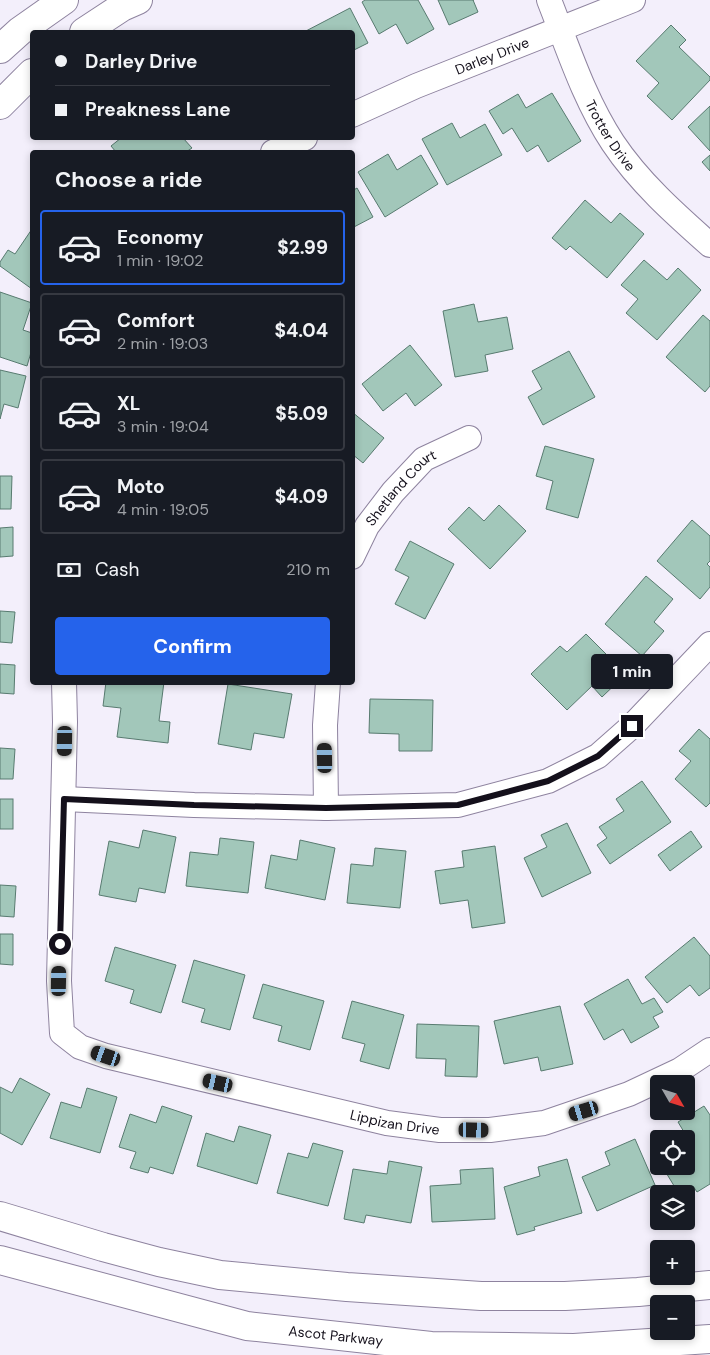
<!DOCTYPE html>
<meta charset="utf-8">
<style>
body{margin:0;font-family:"DM Sans",sans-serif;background:#242831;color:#f1f3f6;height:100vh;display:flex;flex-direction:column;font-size:19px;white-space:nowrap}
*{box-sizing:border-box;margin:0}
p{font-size:16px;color:#9ea1a6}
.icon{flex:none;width:28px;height:28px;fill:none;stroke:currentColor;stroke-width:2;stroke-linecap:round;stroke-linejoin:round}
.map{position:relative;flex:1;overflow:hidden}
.details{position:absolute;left:30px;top:150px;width:325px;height:535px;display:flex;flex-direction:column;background:#171b24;border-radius:5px;box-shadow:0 2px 8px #0003}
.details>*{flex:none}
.top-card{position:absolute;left:30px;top:30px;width:325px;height:110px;border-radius:5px;box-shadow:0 2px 8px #0003;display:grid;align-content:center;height:110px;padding:0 25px;background:#171b24}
.needle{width:32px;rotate:129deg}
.controls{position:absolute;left:650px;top:1075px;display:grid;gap:10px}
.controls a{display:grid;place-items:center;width:45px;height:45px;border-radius:5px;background:#171b24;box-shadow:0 2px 8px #0003;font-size:25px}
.end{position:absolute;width:22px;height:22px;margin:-11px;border:6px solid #14101b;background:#fff;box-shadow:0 0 0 2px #fff}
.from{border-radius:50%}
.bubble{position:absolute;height:35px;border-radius:5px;background:#171b24;box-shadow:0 2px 8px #0003;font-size:16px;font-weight:700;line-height:35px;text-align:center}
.car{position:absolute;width:15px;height:30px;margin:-15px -8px;border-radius:6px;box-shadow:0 0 4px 1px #0007;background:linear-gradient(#222 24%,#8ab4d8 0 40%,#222 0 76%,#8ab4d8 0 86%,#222 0)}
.top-card b{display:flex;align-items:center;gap:18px;height:48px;font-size:19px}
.top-card b+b{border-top:1px solid #363941}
.top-card i{width:12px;height:12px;background:#f1f3f6}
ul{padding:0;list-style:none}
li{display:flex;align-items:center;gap:15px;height:75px;margin:0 10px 8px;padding:0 15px;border:2px solid #363941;border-radius:5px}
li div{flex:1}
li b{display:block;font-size:19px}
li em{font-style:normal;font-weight:700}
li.active{border-color:#2563eb}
li>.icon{width:45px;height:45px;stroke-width:1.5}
h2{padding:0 25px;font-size:22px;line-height:60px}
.pay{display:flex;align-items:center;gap:12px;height:55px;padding:0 25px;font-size:19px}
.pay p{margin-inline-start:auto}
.action{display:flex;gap:10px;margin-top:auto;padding:10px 25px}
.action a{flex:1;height:58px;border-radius:5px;background:#2563eb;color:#fff;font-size:20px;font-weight:700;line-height:58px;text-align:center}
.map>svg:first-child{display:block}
.building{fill:#a2c7ba;stroke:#587b70}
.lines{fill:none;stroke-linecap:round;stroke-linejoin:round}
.minor-casing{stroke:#8e839f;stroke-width:26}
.major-casing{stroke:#8e839f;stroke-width:30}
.minor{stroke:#fff;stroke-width:24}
.major{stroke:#fff;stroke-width:28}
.route{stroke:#14101b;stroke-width:6}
.labels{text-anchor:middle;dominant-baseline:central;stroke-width:4;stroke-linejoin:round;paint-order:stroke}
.street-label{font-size:14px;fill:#14101b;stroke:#f3effb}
</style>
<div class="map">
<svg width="710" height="1355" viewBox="0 0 710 1355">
<rect width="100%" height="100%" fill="#f3effb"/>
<g class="building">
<polygon points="365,0 418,0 434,29 407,44 396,24 379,34 362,2"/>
<polygon points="438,0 474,0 473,0 478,12 449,25"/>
<polygon points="350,8 368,43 352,51 352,32 304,32"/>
<polygon points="671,25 686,40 679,47 710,77 710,80 672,120 647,96 659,83 636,61"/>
<polygon points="552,93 581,141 548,162 538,145 527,152 512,128 503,134 489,111 518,94 526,108"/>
<polygon points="710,106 710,151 688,127"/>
<polygon points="452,123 460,138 485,124 502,155 447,185 422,139"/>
<polygon points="121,138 183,138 192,148 186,152 116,152 111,146"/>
<polygon points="388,154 397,170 421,155 438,184 385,217 358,172"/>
<polygon points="710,155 710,171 702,162"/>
<polygon points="357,188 373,217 352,228 352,191"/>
<polygon points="585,200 611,223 620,213 644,234 607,278 570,246 566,250 552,238"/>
<polygon points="32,229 32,289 0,266 0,262 8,250 15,254"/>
<polygon points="644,260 667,280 678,268 701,290 657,340 626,313 638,299 621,285"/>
<polygon points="0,292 32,303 23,330 32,333 32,349 27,366 0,357"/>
<polygon points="474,304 478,322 507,317 513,349 485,355 488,371 455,377 443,311"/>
<polygon points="703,315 710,321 710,386 705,392 666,357"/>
<polygon points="410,345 442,385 415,406 406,393 383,411 362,384"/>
<polygon points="569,351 595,397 543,425 528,397 542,389 532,371"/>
<polygon points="0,370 26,376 18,408 4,404 0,419"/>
<polygon points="352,412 384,438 363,463 352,454"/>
<polygon points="545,446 594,459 578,518 546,509 553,481 536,476"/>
<polygon points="0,476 12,476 11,509 0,509"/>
<polygon points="499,505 526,531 490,569 448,529 469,507 484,521"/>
<polygon points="692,520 710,536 710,561 707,564 710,567 710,587 700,599 657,561"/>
<polygon points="13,527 13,556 0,557 0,528"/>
<polygon points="410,541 454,564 425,619 395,604 409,577 395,570"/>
<polygon points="646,576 673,599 654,622 664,631 642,656 605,624"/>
<polygon points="0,611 15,612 12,643 0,642"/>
<polygon points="586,634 626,674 602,697 592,686 567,710 531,674 560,646 567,652"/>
<polygon points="0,664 15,665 14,694 0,693"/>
<polygon points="106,682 164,682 159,721 170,722 168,743 117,737 121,708 103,706"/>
<polygon points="228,684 292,694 284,738 254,733 251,750 218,744"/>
<polygon points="370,699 433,700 432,751 399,751 399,734 369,733"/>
<polygon points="699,729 710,739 710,803 706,807 675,779 691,761 679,751"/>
<polygon points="0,748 15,749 13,779 0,779"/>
<polygon points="642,781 671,822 610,864 597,845 607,838 599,827 624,811 616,799"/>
<rect x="0" y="799" width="13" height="30"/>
<polygon points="567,823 591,873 542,897 524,858 547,847 541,835"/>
<polygon points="143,830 176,837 165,893 139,888 136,902 99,895 109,841 139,848"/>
<polygon points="691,831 702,847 670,871 658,855"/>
<polygon points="220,838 254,842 248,893 186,886 190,852 218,855"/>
<polygon points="300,840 335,848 325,900 265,888 271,855 297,860"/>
<polygon points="495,846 505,923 472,928 468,900 440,904 435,871 464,867 462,851"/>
<polygon points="375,848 406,851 400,908 347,903 351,864 373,866"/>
<polygon points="0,885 16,886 14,917 0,916"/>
<polygon points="0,934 13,934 13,965 0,964"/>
<polygon points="694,937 710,956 710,988 699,996 690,985 667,1003 645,977"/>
<polygon points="115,947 176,965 161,1013 130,1003 134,990 105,981"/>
<polygon points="194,960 245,975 230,1030 201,1022 205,1009 182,1002"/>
<polygon points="628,979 642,1004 654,998 663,1012 653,1017 659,1027 631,1043 623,1029 604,1040 584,1004"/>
<polygon points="263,984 324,1001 310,1050 278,1041 282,1026 253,1018"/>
<polygon points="352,1001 404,1015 389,1069 360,1061 365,1044 342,1038"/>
<polygon points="560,1006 573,1064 541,1071 538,1057 504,1064 494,1021"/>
<polygon points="417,1024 479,1026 477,1077 445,1076 446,1059 416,1058"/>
<polygon points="20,1078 50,1094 22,1145 0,1133 0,1087 12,1093"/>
<polygon points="87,1088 117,1097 100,1153 50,1138 61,1102 81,1108"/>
<polygon points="162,1106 192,1116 173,1174 150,1167 148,1173 130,1168 136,1152 119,1147 130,1114 156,1123"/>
<polygon points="704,1106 710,1115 710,1184 697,1192 693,1186 679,1194 662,1166 686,1166 686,1139 673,1139 684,1132 678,1122"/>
<polygon points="239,1126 271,1135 257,1184 197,1166 206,1133 234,1142"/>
<polygon points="635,1139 655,1185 597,1211 582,1177 610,1165 605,1152"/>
<polygon points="313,1143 343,1151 328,1206 277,1193 288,1153 308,1158"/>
<polygon points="567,1159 582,1213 534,1227 535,1230 517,1235 504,1187 540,1176 538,1167"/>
<polygon points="389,1161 422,1167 411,1223 366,1215 364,1223 344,1219 353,1169 387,1174"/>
<polygon points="493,1168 495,1219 432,1222 430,1186 461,1184 460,1170"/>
</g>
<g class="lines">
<g class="minor-casing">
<g id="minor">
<path id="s1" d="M549,0C568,48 584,99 613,143C639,182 675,214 710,245"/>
<path id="s2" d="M352,115L416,86L633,0"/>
<polyline points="273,152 305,138"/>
<path id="s3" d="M352,557L367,526L393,492L424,459L469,438"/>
<path id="s4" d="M64,682L65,722L59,981L62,1033L80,1047L106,1056L387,1123L440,1130H490L544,1123L629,1094L680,1070L710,1050"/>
<polyline points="64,799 194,805 326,808 458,805 548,781 598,756 632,726 710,644"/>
<polyline points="326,808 325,725 328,682"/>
</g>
</g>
<g class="major-casing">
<g id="major">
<polyline points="84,32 122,7 138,0"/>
<polyline points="0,49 20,31 64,0"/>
<polyline points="0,105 32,73"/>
<polyline points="0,1216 103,1247 159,1262 220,1275 347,1287 481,1296 565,1296 638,1292 710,1285"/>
<path id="s5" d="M0,1260L247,1326L431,1346L574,1348L710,1339"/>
</g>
</g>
<use href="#minor" class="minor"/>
<use href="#major" class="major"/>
</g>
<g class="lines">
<polyline class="route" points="60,944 64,799 194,805 326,808 458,805 548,781 598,756 632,726"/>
</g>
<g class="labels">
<g class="street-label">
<text stroke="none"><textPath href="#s2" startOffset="152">Darley Drive</textPath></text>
<text stroke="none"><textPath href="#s1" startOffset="149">Trotter Drive</textPath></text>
<text stroke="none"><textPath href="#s3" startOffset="86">Shetland Court</textPath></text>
<text stroke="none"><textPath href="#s4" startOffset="698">Lippizan Drive</textPath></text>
<text stroke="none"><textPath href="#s5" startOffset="345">Ascot Parkway</textPath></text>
</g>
</g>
</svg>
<div class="controls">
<a><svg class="needle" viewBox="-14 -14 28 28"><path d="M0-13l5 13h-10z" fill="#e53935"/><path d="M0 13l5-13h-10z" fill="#9ea1a6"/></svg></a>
<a><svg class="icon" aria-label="locate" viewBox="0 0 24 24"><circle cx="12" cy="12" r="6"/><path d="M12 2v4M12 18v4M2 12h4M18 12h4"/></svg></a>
<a><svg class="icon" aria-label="layers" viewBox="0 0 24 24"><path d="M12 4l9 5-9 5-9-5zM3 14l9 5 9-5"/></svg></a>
<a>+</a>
<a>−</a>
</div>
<i class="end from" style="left:60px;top:944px"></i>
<i class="end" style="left:632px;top:726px"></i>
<div class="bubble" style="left:591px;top:654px;width:82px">1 min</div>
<i class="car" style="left:65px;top:741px;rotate:181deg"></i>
<i class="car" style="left:325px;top:758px;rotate:359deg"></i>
<i class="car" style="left:59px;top:981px;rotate:1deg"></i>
<i class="car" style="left:106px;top:1056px;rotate:289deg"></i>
<i class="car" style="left:218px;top:1083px;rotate:283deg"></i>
<i class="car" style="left:584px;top:1111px;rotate:253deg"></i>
<i class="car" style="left:474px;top:1130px;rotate:91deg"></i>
<div class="top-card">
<b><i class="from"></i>Darley Drive</b>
<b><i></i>Preakness Lane</b>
</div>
<section class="details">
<h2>Choose a ride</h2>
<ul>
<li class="active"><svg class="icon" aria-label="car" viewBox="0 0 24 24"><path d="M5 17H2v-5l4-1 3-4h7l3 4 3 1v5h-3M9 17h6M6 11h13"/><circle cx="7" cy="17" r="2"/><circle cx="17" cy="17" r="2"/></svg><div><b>Economy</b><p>1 min · 19:02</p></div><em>$2.99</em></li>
<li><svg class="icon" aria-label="car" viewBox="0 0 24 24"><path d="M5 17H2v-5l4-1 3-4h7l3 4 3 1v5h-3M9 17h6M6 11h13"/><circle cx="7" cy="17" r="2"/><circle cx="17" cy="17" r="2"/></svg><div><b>Comfort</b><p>2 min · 19:03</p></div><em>$4.04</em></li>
<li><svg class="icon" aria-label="car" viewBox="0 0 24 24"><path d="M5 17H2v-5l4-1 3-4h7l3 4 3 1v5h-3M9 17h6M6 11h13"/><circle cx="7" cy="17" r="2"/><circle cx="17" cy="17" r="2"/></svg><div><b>XL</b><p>3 min · 19:04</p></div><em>$5.09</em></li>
<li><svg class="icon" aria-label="car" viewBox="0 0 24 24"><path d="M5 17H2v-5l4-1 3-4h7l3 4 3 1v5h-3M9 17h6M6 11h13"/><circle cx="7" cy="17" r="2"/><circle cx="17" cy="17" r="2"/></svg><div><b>Moto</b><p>4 min · 19:05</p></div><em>$4.09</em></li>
</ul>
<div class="pay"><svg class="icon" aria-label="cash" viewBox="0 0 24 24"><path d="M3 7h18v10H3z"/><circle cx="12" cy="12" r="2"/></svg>Cash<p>210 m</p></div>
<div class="action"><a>Confirm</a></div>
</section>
</div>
